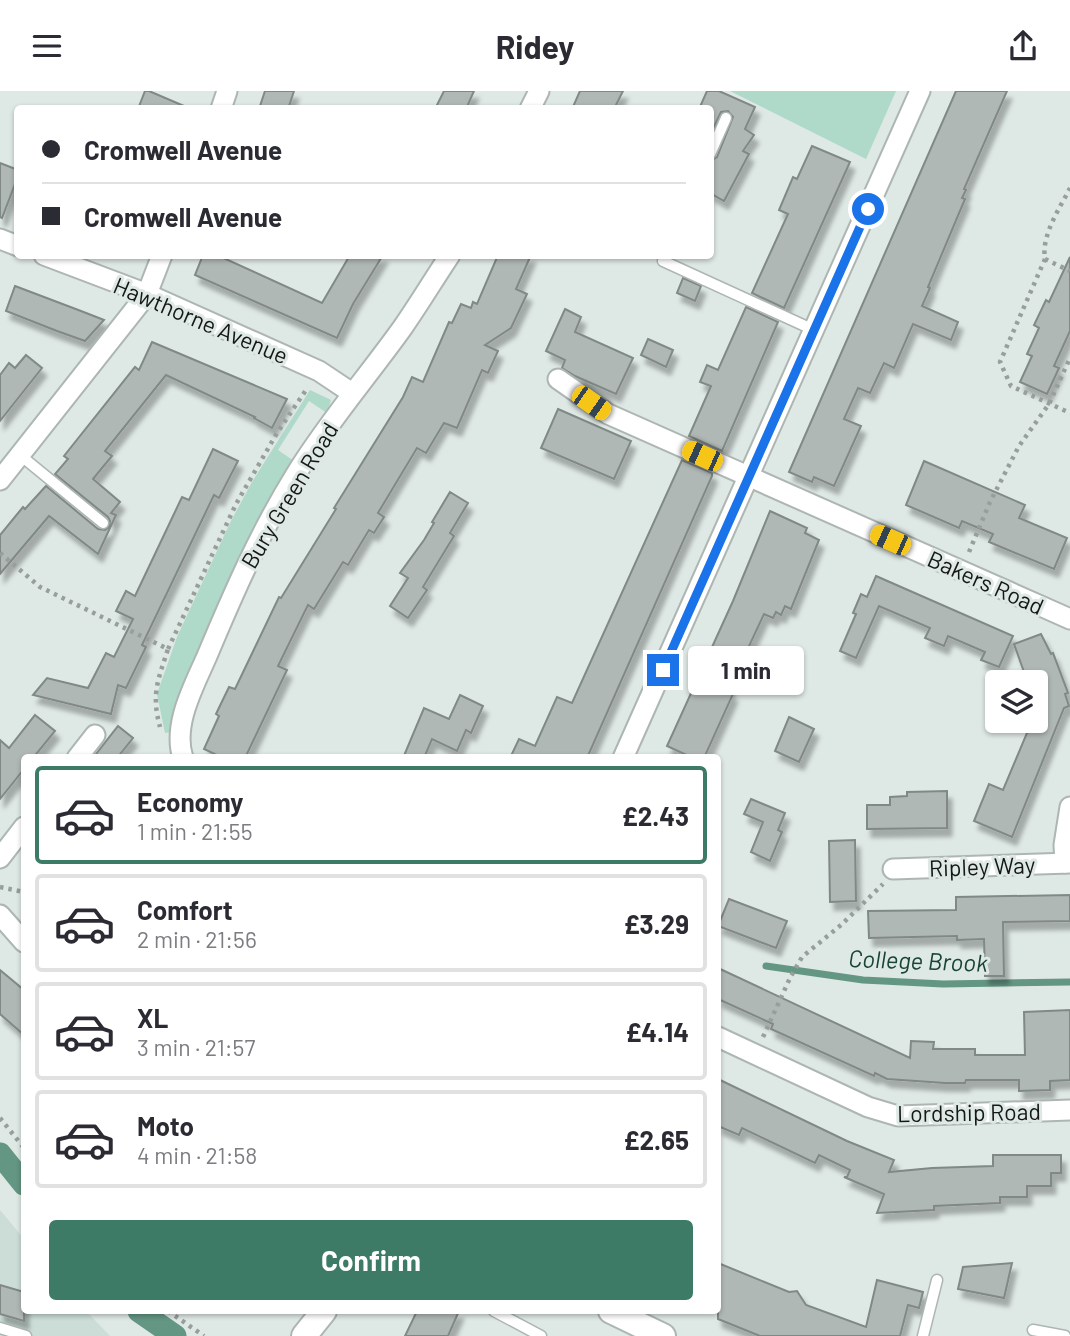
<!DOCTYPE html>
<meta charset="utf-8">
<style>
body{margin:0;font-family:Barlow,sans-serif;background:#f2f2f3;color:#2b2b33;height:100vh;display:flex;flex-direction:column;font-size:26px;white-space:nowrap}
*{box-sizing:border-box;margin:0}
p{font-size:23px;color:#7c7c81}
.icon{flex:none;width:38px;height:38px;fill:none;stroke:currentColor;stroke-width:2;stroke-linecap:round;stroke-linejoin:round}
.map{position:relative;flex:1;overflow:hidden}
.details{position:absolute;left:21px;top:663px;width:700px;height:560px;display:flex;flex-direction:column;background:#fff;border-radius:7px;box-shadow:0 2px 5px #0004}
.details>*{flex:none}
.top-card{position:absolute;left:14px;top:14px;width:700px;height:154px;border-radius:7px;box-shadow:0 2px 5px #0004;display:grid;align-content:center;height:154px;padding:0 28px;background:#fff}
.controls{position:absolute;left:985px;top:579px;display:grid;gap:14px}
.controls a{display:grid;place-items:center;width:63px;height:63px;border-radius:7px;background:#fff;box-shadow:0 2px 5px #0004;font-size:35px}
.end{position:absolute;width:32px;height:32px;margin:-16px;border:9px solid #1a73e8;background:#fff;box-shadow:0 0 0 4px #fff}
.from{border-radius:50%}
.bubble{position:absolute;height:49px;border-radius:7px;background:#fff;box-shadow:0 2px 5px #0004;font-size:23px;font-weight:700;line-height:49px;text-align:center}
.car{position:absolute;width:21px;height:42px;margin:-21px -10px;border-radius:9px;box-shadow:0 0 5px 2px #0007;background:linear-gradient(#f5c518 24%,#345 0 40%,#f5c518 0 76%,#345 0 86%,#f5c518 0)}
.top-card b{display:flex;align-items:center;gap:24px;height:66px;font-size:26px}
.top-card b+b{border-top:2px solid #e1e1e2}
.top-card i{width:18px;height:18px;background:#2b2b33}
ul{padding:12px 0 0;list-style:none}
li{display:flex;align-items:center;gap:21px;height:98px;margin:0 14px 10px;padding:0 14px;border:4px solid #e1e1e2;border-radius:7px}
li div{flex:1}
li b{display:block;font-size:26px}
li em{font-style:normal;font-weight:700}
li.on{border-color:#3e7b66}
li>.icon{width:63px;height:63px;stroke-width:1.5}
.cta{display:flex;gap:14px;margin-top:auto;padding:14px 28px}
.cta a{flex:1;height:80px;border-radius:7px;background:#3e7b66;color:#fff;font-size:28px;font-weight:700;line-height:80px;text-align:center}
header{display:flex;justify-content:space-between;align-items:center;height:91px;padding:0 28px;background:#fff;font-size:32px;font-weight:700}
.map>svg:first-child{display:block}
.built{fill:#cbddd6}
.green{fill:#afd9c8}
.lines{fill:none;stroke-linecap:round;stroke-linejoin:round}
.stream{stroke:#639683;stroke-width:7}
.canal{stroke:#639683;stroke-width:23}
.building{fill:#b0b8b5;stroke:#818986;stroke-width:2;filter:url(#shadow)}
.service-casing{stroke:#adb6b2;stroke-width:13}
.minor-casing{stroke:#adb6b2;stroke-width:23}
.tertiary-casing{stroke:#adb6b2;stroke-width:28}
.path{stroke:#979e9b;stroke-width:4.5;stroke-dasharray:3.5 5;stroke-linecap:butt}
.service{stroke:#fff;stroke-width:10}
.minor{stroke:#fff;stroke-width:19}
.tertiary{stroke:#fff;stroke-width:24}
.route{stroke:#1a73e8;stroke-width:9}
.labels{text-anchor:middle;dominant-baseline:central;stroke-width:6;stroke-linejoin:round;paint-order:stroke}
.street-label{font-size:23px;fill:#141716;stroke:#dee8e4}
.water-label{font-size:24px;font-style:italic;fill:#184436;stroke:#dee8e4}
</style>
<header><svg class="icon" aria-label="menu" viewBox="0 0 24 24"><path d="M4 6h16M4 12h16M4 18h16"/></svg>Ridey<svg class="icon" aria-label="share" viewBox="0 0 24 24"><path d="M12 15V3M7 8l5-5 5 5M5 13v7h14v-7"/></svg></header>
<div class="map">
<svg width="1070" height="1245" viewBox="0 0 1070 1245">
<defs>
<filter id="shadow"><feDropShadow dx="4.5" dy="8" stdDeviation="2" flood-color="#0004"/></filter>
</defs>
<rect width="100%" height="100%" fill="#dee8e4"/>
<polygon class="built" points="0,1119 24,1148 24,1220 86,1220 110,1245 0,1245"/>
<g class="green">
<polygon points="730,0 896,0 866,68"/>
<polygon points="310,299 331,309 327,322 309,310 278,359 294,370 234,477 186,587 173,624 171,641 165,642 157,603 177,546 231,430 252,391"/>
</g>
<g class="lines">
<polyline class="stream" points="766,875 863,889 943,893 1070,891"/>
<g class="canal">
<polyline points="0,1063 24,1093"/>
<polyline points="139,1220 175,1245"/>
</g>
</g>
<g class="building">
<polygon points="145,0 149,0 191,18 138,18"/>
<polygon points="265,0 294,0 288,18 259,18"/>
<polygon points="444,0 474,0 466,18 435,18"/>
<polygon points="580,0 623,0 614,18 572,18"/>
<polygon points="707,0 719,0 755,16 745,38 754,44 743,60 749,63 724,110 710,102 710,70 717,66 733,26 728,20 721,21 710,44 710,18 699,18"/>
<polygon points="956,0 1007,0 964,98 966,99 962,107 965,108 928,196 930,197 922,215 958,231 951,249 913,233 894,277 884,272 870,302 858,297 844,328 861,335 834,395 814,386 812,391 789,381"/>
<polygon points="812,55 850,71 784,217 752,202 788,123 779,119 793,86 797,88"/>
<polygon points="0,72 18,79 18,85 2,127 0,126"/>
<polygon points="203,164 217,164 322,212 350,164 383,164 353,213 337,247 195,184"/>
<polygon points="498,164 531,164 516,198 527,203 511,237 485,254 498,260 488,282 482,279 457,337 444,332 426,362 417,357 378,422 384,426 374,442 369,439 348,474 343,471 314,518 308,514 278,575 287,579 245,667 223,667 204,658 219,625 216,623 229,596 235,598 279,506 281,507 336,418 334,417 403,306 412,286 423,291 449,231 452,232 461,213 471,217 473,211 477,213"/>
<polygon points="1070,166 1070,240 1054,275 1059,277 1047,303 1020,291 1032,265 1027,263 1039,237 1034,234 1046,209 1049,211"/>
<polygon points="683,187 701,195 695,210 677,202"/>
<polygon points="15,195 81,220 104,229 85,250 57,240 6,220"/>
<polygon points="746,216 778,231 722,360 689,345 711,295 700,291 707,274 718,279"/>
<polygon points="565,218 581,226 575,241 633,267 616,303 575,285 562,277 565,269 546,260"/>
<polygon points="648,248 673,259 666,276 641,264"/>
<polygon points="152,251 287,308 272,337 254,327 255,326 166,284 105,360 112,365 93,388 120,411 111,422 116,424 98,463 49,425 0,483 0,444 23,416 25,418 46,395 98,438 105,439 109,436 110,430 108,426 55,383 68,368 64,365 135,276 139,279"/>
<polygon points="26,264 42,277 0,330 0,284 9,272 15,277"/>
<polygon points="558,318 631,350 614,388 541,357"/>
<polygon points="213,358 238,370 219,407 214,404 142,554 146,556 126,597 118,594 111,623 33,604 47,587 88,597 106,562 114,566 133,528 116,520 126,500 135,505 182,406 189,409"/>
<polygon points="682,369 712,382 712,385 587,667 510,667 519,648 535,655 557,606 572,612"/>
<polygon points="924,370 1025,414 1019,427 1067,447 1054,478 989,451 993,443 962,430 959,437 906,414"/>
<polygon points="450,401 468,412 450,442 454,445 423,496 427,499 408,527 390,515 408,487 400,482 424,449 434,432 432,431"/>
<polygon points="770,420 807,437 805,442 819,449 791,518 785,515 781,524 776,521 773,527 764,523 728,600 733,603 704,667 693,667 667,655 733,510"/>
<polygon points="876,485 1013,545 999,576 981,569 985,561 948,545 944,555 925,547 930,537 879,515 856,567 840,560 856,523 853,522 861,503 867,506"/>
<polygon points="1041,543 1051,563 1053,562 1068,602 1065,603 1069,615 1064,617 1012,746 974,730 989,693 1003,699 1032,630 1036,630 1036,592 1028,592 1014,553"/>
<polygon points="460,604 483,615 471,642 466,639 457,660 432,648 424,667 403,667 424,617 449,628"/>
<polygon points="35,624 55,640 33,667 24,667 24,678 0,708 0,649 9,657"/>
<polygon points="789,626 814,638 799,671 775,660"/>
<polygon points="118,635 133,647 117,667 93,667"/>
<polygon points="947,700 947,737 867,738 867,714 890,714 890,706 907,705 907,701"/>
<polygon points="751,708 785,722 778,739 782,741 770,770 751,761 763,731 744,723"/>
<polygon points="855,749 856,810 830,811 829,750"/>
<polygon points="1070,804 1070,830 1003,831 1004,885 985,885 984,848 957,849 957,845 869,847 868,820 956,819 956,806"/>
<polygon points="729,808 787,830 776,857 718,835"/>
<polygon points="718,877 910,967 911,950 934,951 933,958 975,958 975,964 1025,964 1024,921 1070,919 1070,989 1050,990 1050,999 1019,1000 1019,989 966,989 965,992 945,992 887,988 875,982 874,985 771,938 773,933 718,908"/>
<polygon points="0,879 24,899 24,944 0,923"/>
<polygon points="718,988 847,1050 894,1069 889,1081 932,1077 993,1075 993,1064 1061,1064 1061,1082 1051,1082 1051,1095 1027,1095 1027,1106 1000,1106 1000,1112 934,1115 934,1119 877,1122 884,1103 844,1086 847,1086 850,1079 819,1064 815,1072 742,1037 739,1044 718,1035"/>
<polygon points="718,1172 789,1201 797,1200 806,1214 866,1236 877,1189 923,1201 919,1217 908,1214 900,1245 760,1245 718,1228"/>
<polygon points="1012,1172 1004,1207 958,1198 963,1176"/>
<polygon points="0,1194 24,1201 24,1230 0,1223"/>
<polygon points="417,1220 459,1220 448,1245 405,1245"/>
</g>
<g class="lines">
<g class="service-casing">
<g id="service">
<polyline points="710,63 726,27"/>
<polyline points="665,164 663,170 814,239"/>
<polyline points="20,364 103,432"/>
<polyline points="494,1220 541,1245"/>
<polyline points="0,1237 26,1245"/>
<polyline points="1033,1239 1065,1245"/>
<polyline points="923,1245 937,1189"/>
</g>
</g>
<g class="minor-casing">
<g id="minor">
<polyline points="221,18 227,0"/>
<polyline points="530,18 539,0"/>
<polyline points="0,148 18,155"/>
<polyline points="44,164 147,203 319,280 352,302"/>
<polyline points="558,288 608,323 1070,528"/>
<polyline points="0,389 147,203 162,164"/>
<polyline points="77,667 95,644"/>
<path d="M183,667C172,634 194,595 207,565C233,503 260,441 296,383C328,331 368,285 403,236C419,213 434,188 450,164"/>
<polyline points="623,667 920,0"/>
<polyline points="0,767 24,736"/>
<polyline points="1065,772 1064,754 1070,716"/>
<polyline points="893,778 1070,772"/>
<polyline points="0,824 24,851"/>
<polyline points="718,946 868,1016 898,1025 1070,1019"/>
</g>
</g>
<g class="tertiary-casing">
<g id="tertiary">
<polyline points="611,1220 663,1245"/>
<polyline points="304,1245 324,1220"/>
</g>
</g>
<g class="path">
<path d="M1070,97C1060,117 1041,144 1045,168L1000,271L1011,295L1070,322"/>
<polyline points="1045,168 1070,180"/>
<polyline points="969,461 990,411 1019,355 1049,313 1070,267"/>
<path d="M0,462L40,496L168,558C158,589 151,603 160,636"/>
<polyline points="168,558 236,413 277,342 308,296"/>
<polyline points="0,796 24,801"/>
<polyline points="763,946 790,887 802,866 841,834 883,793"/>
<polyline points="0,1027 24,1057"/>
<polyline points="168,1220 204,1245"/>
</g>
<use href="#service" class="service"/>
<use href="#minor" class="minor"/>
<use href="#tertiary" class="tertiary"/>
</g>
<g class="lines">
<polyline class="route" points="663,579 868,118"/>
</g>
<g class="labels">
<g class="street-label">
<text transform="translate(201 229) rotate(23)">Hawthorne Avenue</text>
<text transform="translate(289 404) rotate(-59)">Bury Green Road</text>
<text transform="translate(986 491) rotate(24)">Bakers Road</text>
<text transform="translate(982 775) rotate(-2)">Ripley Way</text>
<text transform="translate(969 1021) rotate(-1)">Lordship Road</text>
</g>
<g class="water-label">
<text transform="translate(918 869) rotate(2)">College Brook</text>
</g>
</g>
</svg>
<div class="controls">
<a><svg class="icon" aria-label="layers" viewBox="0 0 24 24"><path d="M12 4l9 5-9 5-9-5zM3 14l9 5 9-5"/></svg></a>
</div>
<i class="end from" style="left:868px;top:118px"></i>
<i class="end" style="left:663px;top:579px"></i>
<div class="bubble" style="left:688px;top:555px;width:116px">1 min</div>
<i class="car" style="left:591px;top:312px;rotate:125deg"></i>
<i class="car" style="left:702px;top:365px;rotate:294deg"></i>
<i class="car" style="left:890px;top:449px;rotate:294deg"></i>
<div class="top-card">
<b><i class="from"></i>Cromwell Avenue</b>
<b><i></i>Cromwell Avenue</b>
</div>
<section class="details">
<ul>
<li class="on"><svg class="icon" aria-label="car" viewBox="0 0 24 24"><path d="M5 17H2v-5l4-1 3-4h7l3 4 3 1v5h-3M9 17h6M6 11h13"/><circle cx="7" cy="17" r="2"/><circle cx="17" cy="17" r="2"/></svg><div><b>Economy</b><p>1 min · 21:55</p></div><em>£2.43</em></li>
<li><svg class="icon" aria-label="car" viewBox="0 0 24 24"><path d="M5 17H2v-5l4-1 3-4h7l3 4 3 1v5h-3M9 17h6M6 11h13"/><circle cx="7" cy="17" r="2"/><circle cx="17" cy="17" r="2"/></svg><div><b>Comfort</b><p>2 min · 21:56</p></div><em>£3.29</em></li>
<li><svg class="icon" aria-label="car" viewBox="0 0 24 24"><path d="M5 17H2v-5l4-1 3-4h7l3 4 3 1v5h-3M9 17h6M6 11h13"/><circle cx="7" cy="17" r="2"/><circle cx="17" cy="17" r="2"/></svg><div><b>XL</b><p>3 min · 21:57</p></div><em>£4.14</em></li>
<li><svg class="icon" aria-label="car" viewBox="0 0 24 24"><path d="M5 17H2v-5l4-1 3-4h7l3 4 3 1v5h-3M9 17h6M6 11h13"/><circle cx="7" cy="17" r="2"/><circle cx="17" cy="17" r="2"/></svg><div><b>Moto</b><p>4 min · 21:58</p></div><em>£2.65</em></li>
</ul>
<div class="cta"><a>Confirm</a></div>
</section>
</div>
